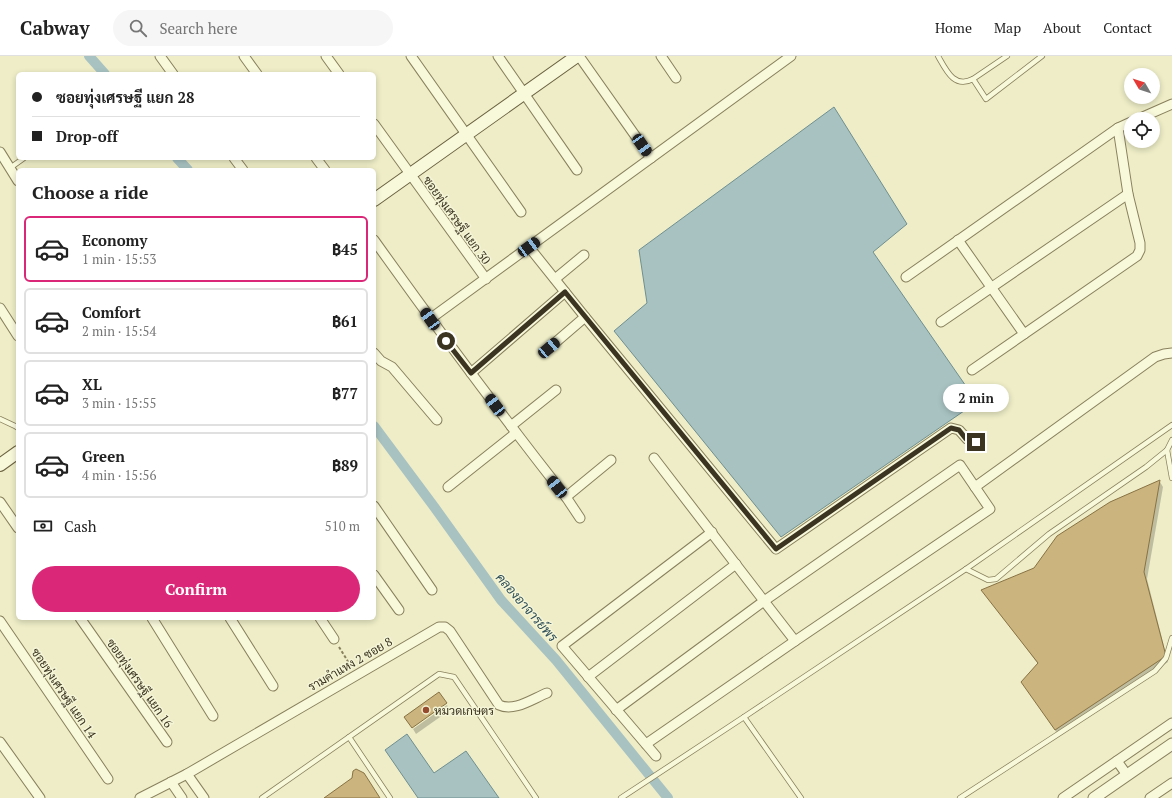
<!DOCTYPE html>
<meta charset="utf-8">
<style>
body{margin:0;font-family:"PT Serif",Sarabun,serif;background:#f6f6f6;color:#222;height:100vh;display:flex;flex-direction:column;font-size:15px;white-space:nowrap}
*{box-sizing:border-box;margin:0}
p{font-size:13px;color:#767676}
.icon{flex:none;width:22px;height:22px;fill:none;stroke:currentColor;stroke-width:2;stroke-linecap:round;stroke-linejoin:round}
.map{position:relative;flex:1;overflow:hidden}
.sheet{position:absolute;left:16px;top:112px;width:360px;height:452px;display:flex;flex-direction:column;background:#fff;border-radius:6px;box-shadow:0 2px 6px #0003}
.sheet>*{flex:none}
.top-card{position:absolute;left:16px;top:16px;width:360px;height:88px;border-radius:6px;box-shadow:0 2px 6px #0003;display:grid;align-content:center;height:88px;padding:0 16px;background:#fff}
.needle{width:26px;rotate:309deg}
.tools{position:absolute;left:1124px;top:12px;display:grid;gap:8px}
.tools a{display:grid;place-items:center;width:36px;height:36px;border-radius:50%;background:#fff;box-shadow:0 2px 6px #0003;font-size:20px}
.end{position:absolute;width:18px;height:18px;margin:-9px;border:5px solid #3a3420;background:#fff;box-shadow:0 0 0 2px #fff}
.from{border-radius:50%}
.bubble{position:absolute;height:28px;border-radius:14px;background:#fff;box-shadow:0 2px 6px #0003;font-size:13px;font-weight:800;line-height:28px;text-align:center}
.car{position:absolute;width:12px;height:24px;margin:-12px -6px;border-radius:5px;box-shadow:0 0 3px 1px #0007;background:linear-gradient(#222 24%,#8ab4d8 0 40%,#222 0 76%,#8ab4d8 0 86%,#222 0)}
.top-card b{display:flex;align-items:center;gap:14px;height:38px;font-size:15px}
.top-card b+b{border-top:1px solid #e0e0e0}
.top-card i{width:10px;height:10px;background:#222}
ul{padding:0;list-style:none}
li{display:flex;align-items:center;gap:12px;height:66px;margin:0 8px 6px;padding:0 8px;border:2px solid #e0e0e0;border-radius:6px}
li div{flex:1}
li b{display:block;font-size:15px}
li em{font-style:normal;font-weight:800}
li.active{border-color:#db2777}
li>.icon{width:36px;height:36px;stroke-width:1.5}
h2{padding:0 16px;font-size:18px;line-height:48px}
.pay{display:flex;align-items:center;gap:10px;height:44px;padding:0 16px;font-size:15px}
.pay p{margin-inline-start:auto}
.primary-button{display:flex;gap:8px;margin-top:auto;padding:8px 16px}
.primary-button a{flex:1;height:46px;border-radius:24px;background:#db2777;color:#fff;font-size:16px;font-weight:800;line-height:46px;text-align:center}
header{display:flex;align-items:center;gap:24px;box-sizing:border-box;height:56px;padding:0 20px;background:#fff;border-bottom:1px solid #e0e0e0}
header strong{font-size:19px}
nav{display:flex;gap:22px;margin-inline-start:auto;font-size:14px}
.search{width:280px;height:36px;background:#f6f6f6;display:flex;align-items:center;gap:10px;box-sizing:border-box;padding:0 14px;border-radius:22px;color:#767676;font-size:15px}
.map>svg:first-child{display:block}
.water{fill:#a8c2c2;stroke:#6f8f90}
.shadow{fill:#0003}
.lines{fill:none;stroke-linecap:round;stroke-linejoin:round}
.canal{stroke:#a8c2c2;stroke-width:10}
.building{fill:#cbb47e;stroke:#887243}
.service-casing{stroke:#89815d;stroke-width:6}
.minor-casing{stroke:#89815d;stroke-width:11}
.tertiary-casing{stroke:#89815d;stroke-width:13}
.secondary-casing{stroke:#6b6240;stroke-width:14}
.path{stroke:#89815d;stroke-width:2;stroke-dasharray:3 2;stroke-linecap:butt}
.service{stroke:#f8f8db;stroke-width:4.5}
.minor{stroke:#f8f8db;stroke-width:9}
.tertiary{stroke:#f8f8db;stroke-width:11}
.secondary{stroke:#f8f8db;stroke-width:12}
.route{stroke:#3a3420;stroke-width:5}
.poi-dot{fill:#974b2e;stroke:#f5f5d7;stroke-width:1.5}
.labels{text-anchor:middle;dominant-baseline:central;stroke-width:3;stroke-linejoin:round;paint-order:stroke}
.street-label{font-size:12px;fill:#3a3420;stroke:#f5f5d7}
.poi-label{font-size:12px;fill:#3a3420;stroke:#f5f5d7;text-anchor:start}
.water-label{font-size:13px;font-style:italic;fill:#305059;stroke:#f5f5d7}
</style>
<header>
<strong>Cabway</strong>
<div class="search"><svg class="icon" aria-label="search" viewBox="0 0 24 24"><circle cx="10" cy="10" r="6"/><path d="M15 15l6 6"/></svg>Search here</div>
<nav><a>Home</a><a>Map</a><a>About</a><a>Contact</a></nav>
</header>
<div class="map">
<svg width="1172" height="742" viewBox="0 0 1172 742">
<rect width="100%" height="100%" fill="#eeedc7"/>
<g class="water">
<polygon points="834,51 907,168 873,196 977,346 781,481 614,275 647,247 639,194"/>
<polygon points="407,678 434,717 466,695 499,742 418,742 385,694"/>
</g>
<g class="shadow">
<polygon points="1160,426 1163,431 1147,523 1168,606 1059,680 1026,632 1038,608 983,535 1035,513"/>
<polygon points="447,649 450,654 416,678 413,673"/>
</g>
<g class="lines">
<g class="canal">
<polyline points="89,0 105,18"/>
<polyline points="177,102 188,114"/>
<polyline points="374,370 435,452 501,544 556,604 668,742"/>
</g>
</g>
<g class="building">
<polygon points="1160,424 1144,516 1166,600 1055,674 1021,626 1038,607 981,534 1034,512 1057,480 1110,446"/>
<polygon points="439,636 447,647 412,672 404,661"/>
<polygon points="356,713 364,717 380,742 324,742 352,722 353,715"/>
</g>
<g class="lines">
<g class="service-casing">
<g id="service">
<path d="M938,0C946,14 954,33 973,23"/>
<polyline points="1007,0 973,23 986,43 1042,0"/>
<polyline points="10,112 24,102"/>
<polyline points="0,363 15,370 18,372"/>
<polyline points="1167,394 1172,422"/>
<polyline points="966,513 988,524 996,523 1049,478 1146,411 1167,394 1172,384"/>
<polyline points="744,661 801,742"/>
<polyline points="349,681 390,742"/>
<polyline points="262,742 439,618 454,621 536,742"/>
<polyline points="621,742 744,661 966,513 1172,369"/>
<polyline points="960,742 1155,615 1166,602 1172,582"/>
</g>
</g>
<g class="minor-casing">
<g id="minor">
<polyline points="160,0 173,18"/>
<polyline points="244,0 257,18"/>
<polyline points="326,0 339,18"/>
<polyline points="411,0 521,156"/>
<polyline points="498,0 577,114"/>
<polyline points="579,0 651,102"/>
<polyline points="661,0 676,22"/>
<polyline points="1138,63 1172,48"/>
<polyline points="374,68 486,223"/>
<polyline points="0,96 18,125"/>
<polyline points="234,102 243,114"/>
<polyline points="316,102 325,114"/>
<path d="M374,184C436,271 500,357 566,441L611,404"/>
<polyline points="958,184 1024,278"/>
<polyline points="529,191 585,261 776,493 951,372 959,374 967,383 976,386"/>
<polyline points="906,221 1118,72 1131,66"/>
<polyline points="555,223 584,199"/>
<polyline points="0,252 18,280"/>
<polyline points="430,263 791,0"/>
<polyline points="941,266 1128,138"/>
<polyline points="549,292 585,261"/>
<polyline points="374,297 381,305 392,311 437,364"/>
<polyline points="972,314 1137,200 1140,194 1140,187 1128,138 1118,72"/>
<polyline points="471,317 565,236"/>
<polyline points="511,370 556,334"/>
<polygon points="960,409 990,453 795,585 764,545"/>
<polyline points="448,431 516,377"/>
<polyline points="975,431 1155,301 1164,298 1172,297"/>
<polyline points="566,441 580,462"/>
<polyline points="0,446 18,472"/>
<polyline points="374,450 432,534"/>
<polyline points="374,519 399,554"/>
<polyline points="80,562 167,686"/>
<polyline points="152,562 213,660"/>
<polyline points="230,562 273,630"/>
<polyline points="320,562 334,583"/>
<polyline points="0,565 108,723"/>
<polyline points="588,621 736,508"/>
<polyline points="616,654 764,545 654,402"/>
<polyline points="0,686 40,742"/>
<polyline points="646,688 795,585"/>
<polyline points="656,700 562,590 712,476"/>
<polyline points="1117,705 1127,719"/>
<polyline points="187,718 204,742"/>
<polyline points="171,726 182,742"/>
<path d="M140,742L187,718L439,571H445L450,575L499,649C514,656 532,643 547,637"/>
<polyline points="1063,742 1172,667"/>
<polyline points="1150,742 1172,727"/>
</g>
</g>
<g class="tertiary-casing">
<polyline id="tertiary" points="1094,742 1172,688"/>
</g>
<g class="secondary-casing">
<g id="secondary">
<polyline points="374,144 577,0"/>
<polyline points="0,409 18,396"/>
</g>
</g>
<polyline class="path" points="339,591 352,612"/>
<use href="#service" class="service"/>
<use href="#minor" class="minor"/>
<use href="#tertiary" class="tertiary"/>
<use href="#secondary" class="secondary"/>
</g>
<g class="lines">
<polyline class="route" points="446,285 471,317 565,236 776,493 951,372 959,374 966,383 976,386"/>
</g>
<circle class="poi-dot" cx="426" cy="654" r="4"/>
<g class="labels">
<g class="street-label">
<text transform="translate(457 164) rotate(54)">ซอยทุ่งเศรษฐี แยก 30</text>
<text transform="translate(350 608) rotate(-30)">รามคำแหง 2 ซอย 8</text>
<text transform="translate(140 627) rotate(55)">ซอยทุ่งเศรษฐี แยก 16</text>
<text transform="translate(64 637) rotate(56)">ซอยทุ่งเศรษฐี แยก 14</text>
</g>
<g class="poi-label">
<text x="434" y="654">หมวดเกษตร</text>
</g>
<g class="water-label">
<text transform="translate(527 551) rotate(49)">คลองอาจารย์พร</text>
</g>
</g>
</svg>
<div class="tools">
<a><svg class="needle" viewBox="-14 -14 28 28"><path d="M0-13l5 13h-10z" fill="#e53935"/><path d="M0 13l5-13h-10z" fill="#767676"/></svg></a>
<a><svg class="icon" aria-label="locate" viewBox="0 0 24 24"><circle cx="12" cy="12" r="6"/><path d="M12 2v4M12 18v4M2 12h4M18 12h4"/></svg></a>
</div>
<i class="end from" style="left:446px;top:285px"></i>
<i class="end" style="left:976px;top:386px"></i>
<div class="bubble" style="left:943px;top:328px;width:66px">2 min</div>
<i class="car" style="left:642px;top:89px;rotate:145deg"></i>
<i class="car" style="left:529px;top:191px;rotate:54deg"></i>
<i class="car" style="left:430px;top:263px;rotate:325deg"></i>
<i class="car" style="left:549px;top:292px;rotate:50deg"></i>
<i class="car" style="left:495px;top:349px;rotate:323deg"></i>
<i class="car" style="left:557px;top:431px;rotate:322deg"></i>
<div class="top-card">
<b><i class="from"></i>ซอยทุ่งเศรษฐี แยก 28</b>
<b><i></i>Drop-off</b>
</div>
<section class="sheet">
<h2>Choose a ride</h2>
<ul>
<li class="active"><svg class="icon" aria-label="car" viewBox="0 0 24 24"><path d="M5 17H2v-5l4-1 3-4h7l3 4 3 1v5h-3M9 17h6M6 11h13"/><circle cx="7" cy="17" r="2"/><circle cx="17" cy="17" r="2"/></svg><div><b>Economy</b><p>1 min · 15:53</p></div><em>฿45</em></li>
<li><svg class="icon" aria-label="car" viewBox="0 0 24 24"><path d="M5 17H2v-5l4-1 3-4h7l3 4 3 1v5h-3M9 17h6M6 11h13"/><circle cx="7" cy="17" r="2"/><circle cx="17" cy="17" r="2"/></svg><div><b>Comfort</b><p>2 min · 15:54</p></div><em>฿61</em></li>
<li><svg class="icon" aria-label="car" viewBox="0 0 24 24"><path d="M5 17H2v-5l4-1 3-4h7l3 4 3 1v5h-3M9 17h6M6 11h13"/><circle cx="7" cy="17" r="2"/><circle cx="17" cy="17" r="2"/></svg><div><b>XL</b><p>3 min · 15:55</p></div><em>฿77</em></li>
<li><svg class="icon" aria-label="car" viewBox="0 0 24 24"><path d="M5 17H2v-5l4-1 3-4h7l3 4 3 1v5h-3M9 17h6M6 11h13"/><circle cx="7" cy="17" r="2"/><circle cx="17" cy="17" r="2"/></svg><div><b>Green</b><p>4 min · 15:56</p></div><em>฿89</em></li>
</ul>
<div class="pay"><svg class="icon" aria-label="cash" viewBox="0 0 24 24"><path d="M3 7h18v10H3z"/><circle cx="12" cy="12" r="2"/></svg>Cash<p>510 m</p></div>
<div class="primary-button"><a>Confirm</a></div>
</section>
</div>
